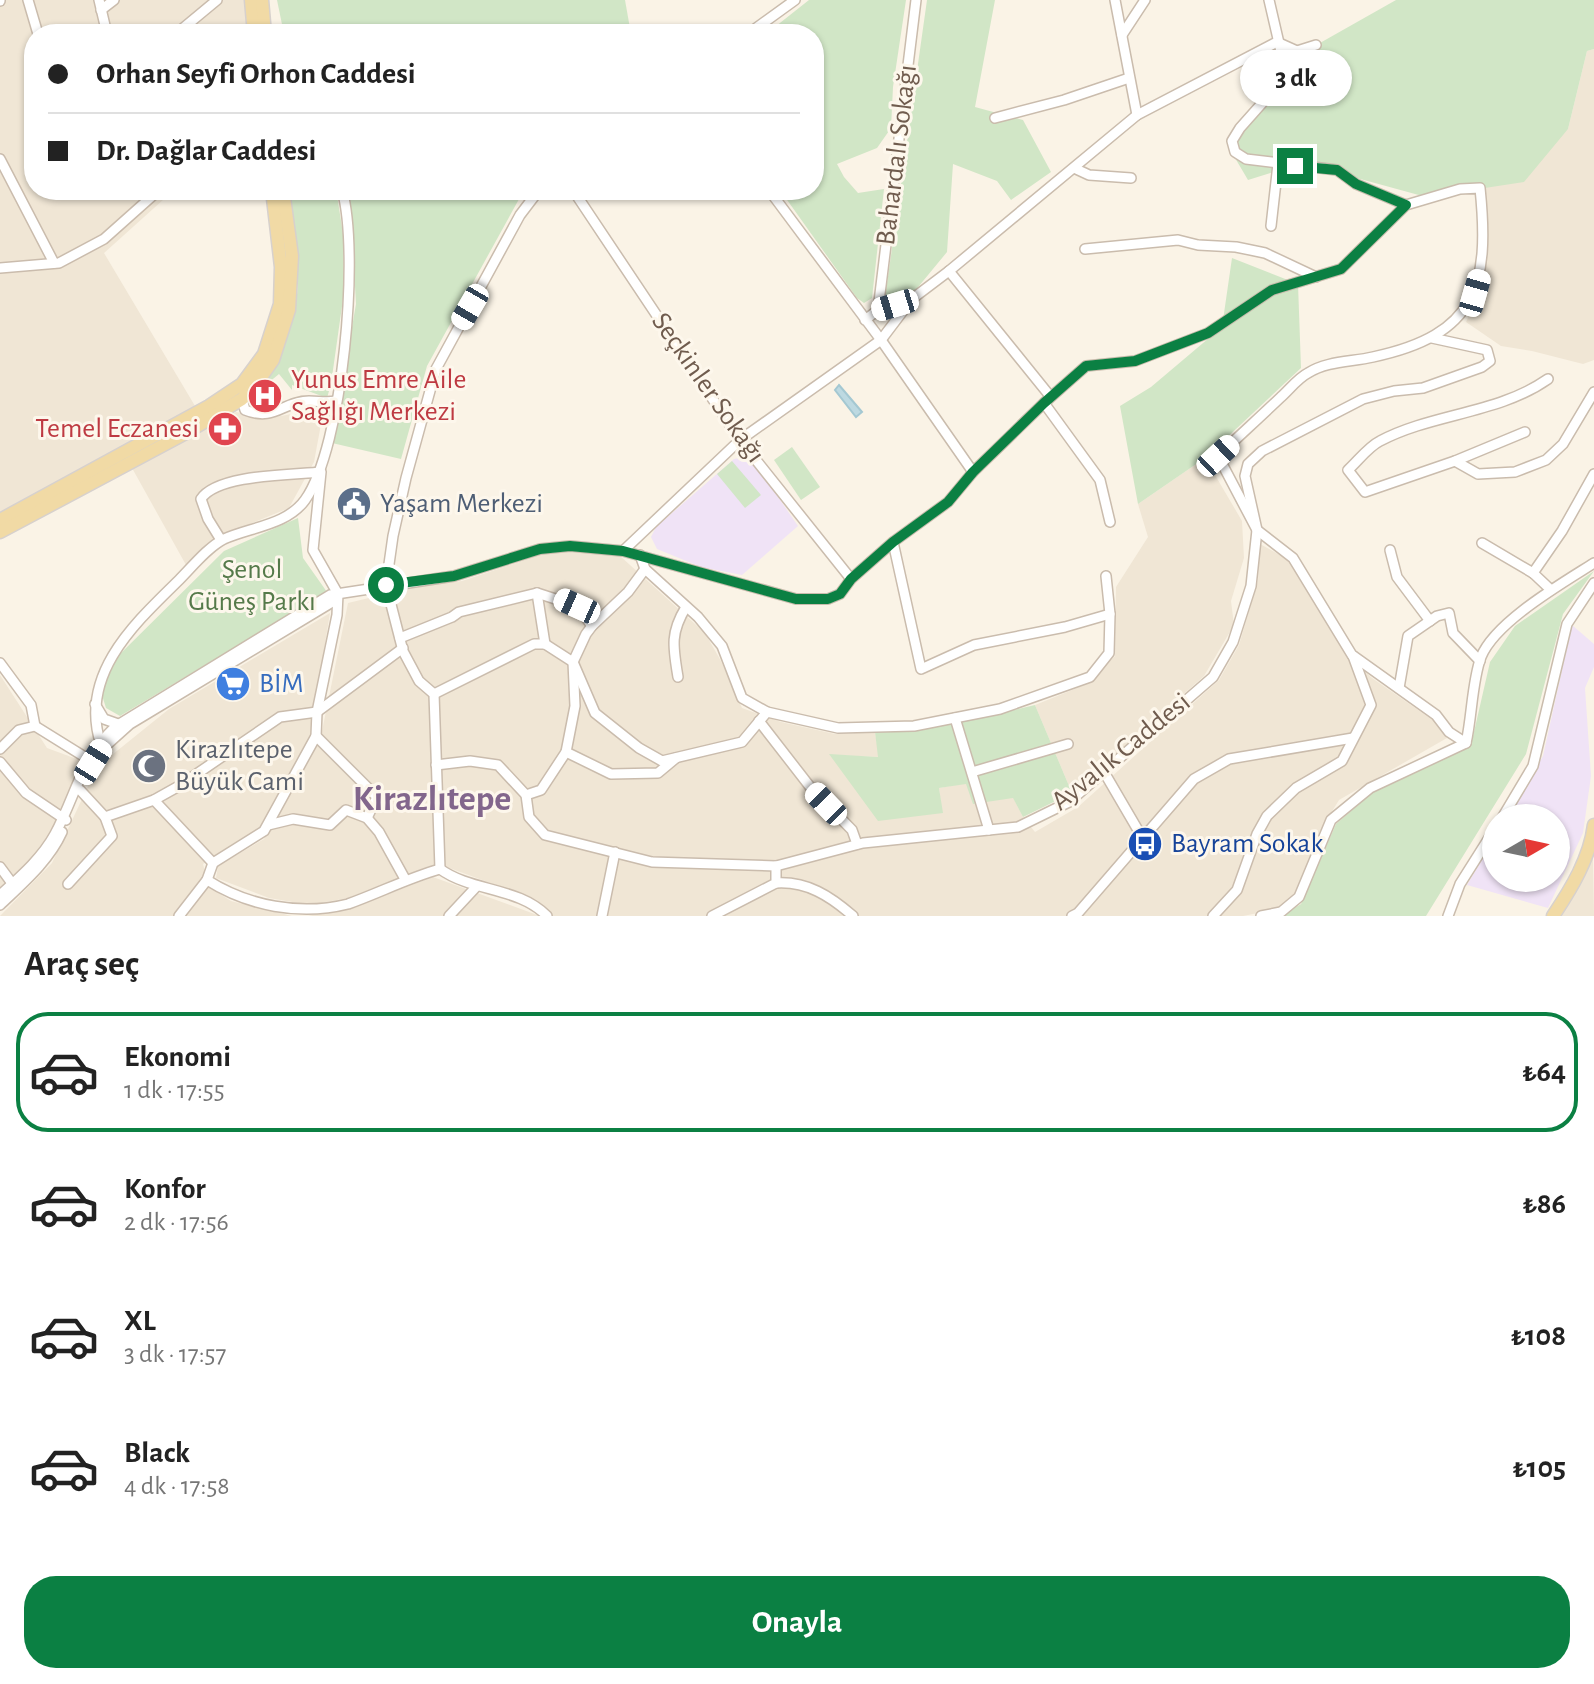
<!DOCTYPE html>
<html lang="tr">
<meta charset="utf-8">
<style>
body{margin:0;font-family:"Alegreya Sans",sans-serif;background:#f2f2f2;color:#222;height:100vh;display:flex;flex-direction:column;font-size:30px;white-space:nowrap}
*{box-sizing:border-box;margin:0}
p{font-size:26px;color:#767676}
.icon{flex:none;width:44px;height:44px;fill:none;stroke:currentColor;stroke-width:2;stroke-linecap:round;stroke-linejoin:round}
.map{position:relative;height:916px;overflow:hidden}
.sheet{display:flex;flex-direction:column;background:#fff;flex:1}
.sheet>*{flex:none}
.hud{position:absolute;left:24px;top:24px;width:800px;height:176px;border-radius:32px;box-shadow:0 2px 6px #0004;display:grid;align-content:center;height:176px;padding:0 24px;background:#fff}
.needle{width:52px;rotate:81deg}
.tools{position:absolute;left:1482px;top:804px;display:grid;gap:16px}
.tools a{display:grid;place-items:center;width:88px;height:88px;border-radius:50%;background:#fff;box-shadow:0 2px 6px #0004;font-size:40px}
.end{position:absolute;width:36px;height:36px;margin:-18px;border:10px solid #0b8043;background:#fff;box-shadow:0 0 0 4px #fff}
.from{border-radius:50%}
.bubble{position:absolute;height:56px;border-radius:28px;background:#fff;box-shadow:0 2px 6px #0004;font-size:26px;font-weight:600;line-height:56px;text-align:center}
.car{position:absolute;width:24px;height:48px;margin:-24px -12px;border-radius:10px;box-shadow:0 0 6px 2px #0007;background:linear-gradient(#fff 24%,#345 0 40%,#fff 0 76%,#345 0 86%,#fff 0)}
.hud b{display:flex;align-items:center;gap:28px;height:76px;font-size:30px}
.hud b+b{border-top:2px solid #e0e0e0}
.hud i{width:20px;height:20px;background:#222}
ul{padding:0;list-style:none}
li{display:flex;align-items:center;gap:24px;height:120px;margin:0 16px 12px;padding:0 8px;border:4px solid transparent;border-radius:32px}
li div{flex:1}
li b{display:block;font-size:30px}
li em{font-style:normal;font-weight:600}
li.current{border-color:#0b8043}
li>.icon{width:72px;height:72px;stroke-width:1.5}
h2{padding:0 24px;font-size:36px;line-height:96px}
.primary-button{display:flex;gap:16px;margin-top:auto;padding:16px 24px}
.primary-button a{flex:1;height:92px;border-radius:32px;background:#0b8043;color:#fff;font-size:32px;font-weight:600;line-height:92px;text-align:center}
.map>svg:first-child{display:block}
.residential{fill:#f0e6d5}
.education{fill:#f0e3f6}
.green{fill:#d1e6c6}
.water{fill:#bdd9e1;stroke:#a4c8d2;stroke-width:2}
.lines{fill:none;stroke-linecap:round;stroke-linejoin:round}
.minor-casing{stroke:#cabcad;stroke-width:12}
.major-casing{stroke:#d7d1cd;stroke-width:15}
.minor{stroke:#fff;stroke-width:9}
.major{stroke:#f1daa5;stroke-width:12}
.route{stroke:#0b8043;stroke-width:10}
.labels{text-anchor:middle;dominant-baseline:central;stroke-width:6;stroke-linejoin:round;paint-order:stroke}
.street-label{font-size:28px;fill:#705c4e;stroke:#fdf7ec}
.health-label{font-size:28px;fill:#be3a42;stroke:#fdf7ec;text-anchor:start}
.service-label{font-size:28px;fill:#4e5e75;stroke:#fdf7ec;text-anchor:start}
.park-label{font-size:28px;fill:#557a4a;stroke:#fdf7ec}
.shop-label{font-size:28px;fill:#366cbe;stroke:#fdf7ec;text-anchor:start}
.worship-label{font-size:28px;fill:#5b616d;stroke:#fdf7ec;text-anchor:start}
.transit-label{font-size:28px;fill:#164399;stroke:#fdf7ec;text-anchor:start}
.district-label{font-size:36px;font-weight:bold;fill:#82668c;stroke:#fdf7ec}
</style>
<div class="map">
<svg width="1594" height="916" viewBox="0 0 1594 916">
<rect width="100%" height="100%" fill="#faf3e6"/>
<g class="residential">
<polygon points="0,0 246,0 249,34 34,34 34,190 174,190 104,253 195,406 0,515"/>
<polygon points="1594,49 1594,360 1583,364 1532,351 1501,346 1466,322 1481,291 1487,227 1483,188 1568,129 1587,51"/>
<polygon points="324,408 314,462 289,508 223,535 186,565 132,468 236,412 270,418"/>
<polygon points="1205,458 1242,521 1244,558 1231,601 1234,625 1204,676 1072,793 1035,705 1087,684 1115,656 1116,587 1148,537 1138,504"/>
<polygon points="1260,544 1291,561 1345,653 1372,678 1434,721 1447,738 1339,800 1320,831 1295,894 1278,909 1243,916 552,916 537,900 444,866 429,866 348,898 310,905 269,898 216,878 218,866 264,839 321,736 348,603 419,586 462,581 543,554 567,552 619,555 705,633 721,661 742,708 781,722 835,734 875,732 879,757 830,755 942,813 939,788 967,783 1013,797 1023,817 1035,832 1078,807 1219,680 1239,645 1258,581"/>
<polygon points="330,613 310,736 259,828 203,864 209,887 231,901 292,916 0,916 52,863 97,767 169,709"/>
<polygon points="0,675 47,748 85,762 47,849 0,894"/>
<polygon points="1593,858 1594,916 1562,916 1566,908"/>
<polygon points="433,877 540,916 308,916 359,905"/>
</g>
<g class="education">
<polygon points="739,458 754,462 798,526 742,575 701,567 657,549 651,537 656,527 734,459"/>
<polygon points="1572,625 1594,644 1594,667 1585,688 1591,776 1583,833 1548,908 1467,885 1496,836 1496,878 1556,878 1556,818 1506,818 1543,756"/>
</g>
<g class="green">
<polygon points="277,0 625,0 631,34 284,34"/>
<polygon points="809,0 906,0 893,87 891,128 877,148 837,164 844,177 858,193 884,189 872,298 864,303 857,298 780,190 814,190 814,34 766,34"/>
<polygon points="927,0 995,0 975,107 1023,120 1051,172 1011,200 997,181 953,164 947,252 914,292 884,305"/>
<polygon points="1396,0 1594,0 1594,49 1587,51 1568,129 1524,182 1426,197 1302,163 1248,180 1228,146 1304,52"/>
<path d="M288,190H335L337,195L343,234L344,292L331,384L327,398L292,385V390L279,374L262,388C270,369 282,351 289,332C306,287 294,235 288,190Z"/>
<polygon points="346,190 524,190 427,366 401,459 332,443 356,304 350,198"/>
<polygon points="1232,258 1298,284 1301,368 1205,458 1138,504 1120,406 1151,387 1222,327"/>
<polygon points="792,447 820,487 801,500 774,460"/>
<polygon points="732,461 761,495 745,508 717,474"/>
<polygon points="298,518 303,558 327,592 120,716 106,708 101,692 118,656 224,551"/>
<polygon points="1594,571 1563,614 1526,754 1426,916 1281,916 1301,904 1336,824 1373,792 1471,745 1490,662 1515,626"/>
<polygon points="1035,705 1072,793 1023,817 1013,798 973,804 966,784 939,788 943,813 878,821 829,754 878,757 875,732 967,721"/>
</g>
<polygon class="water" points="839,385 862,412 856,417 835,390"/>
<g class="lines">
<g class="minor-casing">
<g id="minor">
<polyline points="28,0 38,34"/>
<polyline points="99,0 107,34"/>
<polyline points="1115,0 1137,115"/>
<polyline points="1269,0 1285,69 1281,82 1240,128 1232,141 1235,152 1246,159 1337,170 1356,184 1406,205"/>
<polyline points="0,1 0,0"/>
<polyline points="101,10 114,0"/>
<polyline points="176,34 217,0"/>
<polyline points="748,34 795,0"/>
<polyline points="1122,35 1145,0"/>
<polyline points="995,118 1064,100 1129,78"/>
<polyline points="0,159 54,263"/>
<polyline points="1074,168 1089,175 1131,178"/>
<polyline points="573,190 740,440 851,579"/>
<polyline points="769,190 881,340 973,472"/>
<polyline points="1271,226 1278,164"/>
<polyline points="1085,249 1178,240 1198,245 1236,247 1265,253 1316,277"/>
<polyline points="0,268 59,263 104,239 159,190"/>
<polyline points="949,271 1050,396"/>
<polyline points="878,310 916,0"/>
<polyline points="865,320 878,310 912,299"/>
<path d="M242,399L245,410C275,422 283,401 309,401C319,401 326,403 336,401"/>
<polyline points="1044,403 1100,480 1110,522"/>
<path d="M1525,432L1455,461L1365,492L1348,470C1358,461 1368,447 1380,441C1433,413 1498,414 1548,379"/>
<polyline points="1455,461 1478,474 1515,472 1546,460 1563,444 1594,392"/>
<path d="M221,540L208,519L201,499C217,474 293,475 321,472L313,550L338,594"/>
<polyline points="893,542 921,669 974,645 1065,627 1110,614"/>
<polyline points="1482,543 1533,573"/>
<polyline points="1390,550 1397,577 1430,621"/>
<polyline points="623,551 740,440 881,340 912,299 949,271 1137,115 1277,42 1297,51 1316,45"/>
<polyline points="640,555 645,569 698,617 722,646 742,698 767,712 838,728 914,726 1000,709 1090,677 1109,653 1110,614 1106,576"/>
<polyline points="1551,590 1533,573 1562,531 1594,474"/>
<polyline points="537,593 545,644"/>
<polyline points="400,638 452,617 459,612 537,593 577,606 592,626"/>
<polyline points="0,663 31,705 35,726"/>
<path d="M678,677C673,647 670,633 686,607"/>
<polyline points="1399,688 1408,636 1437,616 1449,613 1453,633 1480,661"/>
<polyline points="434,694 534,644 545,644 573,662 595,713 639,748 662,761 742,742 767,712"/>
<polyline points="95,704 104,719 118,724"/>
<polyline points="955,718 989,830"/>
<polyline points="759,721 811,788 852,830 857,844"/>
<polyline points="316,736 377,797 367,818"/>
<path d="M101,745C78,675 134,624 179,580C192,567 208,547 224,539C251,527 287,525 305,500C343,447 360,253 342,190"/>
<polyline points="0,749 19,730 35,726 93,762"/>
<polyline points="101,750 130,724 334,601 338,594"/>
<polyline points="566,752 611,774 658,773 676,758"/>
<polyline points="0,762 26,793 66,820"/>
<polyline points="436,765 470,761 498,765 526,795 529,817 545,835 652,862 776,866 863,843 1018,827 1069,802 1213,677 1233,642 1251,586 1257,530 1245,476 1248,464 1262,451 1363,399 1394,391 1423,388 1482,367 1490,361 1487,350 1432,338"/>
<polyline points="972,772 1068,744"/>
<polyline points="1104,772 1142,837"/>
<polyline points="80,790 105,817"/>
<polyline points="526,795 541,790 566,752 575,706 573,662 586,634 592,626 628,592 645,569"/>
<polyline points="154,800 213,863"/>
<polyline points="1502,818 1533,766 1567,624 1594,583"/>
<polyline points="268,825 293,819 330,825 346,810 367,818 379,832 405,879"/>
<polyline points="0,867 14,886"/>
<polyline points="440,869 434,694 419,681 403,651 386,585 393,536 406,478 436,369 520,215 539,190"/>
<path d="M207,880C248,906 300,916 348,904C379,893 408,878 440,869C472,892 519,887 547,916"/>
<path d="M776,883C807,881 830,896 853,916"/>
<polyline points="68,884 112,836 105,817 154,800 179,786 280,717 317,712 403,648"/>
<path d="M0,895C20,877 42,858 55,834C77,793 80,760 116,726L330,595L454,576L540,549L570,546L623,551L796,599H828L840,594L851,579L893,542L948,502L973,472L1044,403L1086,366L1135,361L1208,333L1272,290L1341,269L1406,205L1460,189L1480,188C1490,285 1477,335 1373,357C1351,362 1327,361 1308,373C1298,378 1289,390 1281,397C1260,417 1239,436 1218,456L1257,530L1293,558L1352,655L1436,715L1449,732L1466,743"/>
<path d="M0,905C23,883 49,861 62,832"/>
<polyline points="179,916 207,880 213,863 264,831 316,736 317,712 337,615 338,594"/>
<polyline points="449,916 477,886"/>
<polyline points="602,916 615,852"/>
<polyline points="712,916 776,883 776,866"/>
<polyline points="1072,916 1078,913 1194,779 1229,759 1353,738"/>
<polyline points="1213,916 1237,890 1257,834 1267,816 1296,788 1342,761 1371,705 1353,656"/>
<path d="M1261,916L1281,912L1299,897L1331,820L1370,788L1466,743C1472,717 1472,681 1481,657C1495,622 1561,584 1594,563"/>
<polyline points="1448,916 1460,884 1496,827"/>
</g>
</g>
<g class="major-casing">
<g id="major">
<polyline points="251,0 254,34"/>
<polyline points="262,0 265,34"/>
<polyline points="0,520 209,406 242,384 264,354 280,304 281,267 272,190"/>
<polyline points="0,532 184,434 242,399 259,380 273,360 289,310 292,256 283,190"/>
<path d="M1553,916C1571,889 1590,858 1594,825"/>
</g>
</g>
<use href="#minor" class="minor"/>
<use href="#major" class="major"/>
</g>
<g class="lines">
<polyline class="route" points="386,585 454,576 540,549 570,546 623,551 796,599 828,599 840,594 851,579 893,542 948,502 973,472 1044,403 1086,366 1135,361 1208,333 1272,290 1341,269 1406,205 1356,184 1337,170 1295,166"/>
</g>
<defs>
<g id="hospital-disc" transform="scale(1.8)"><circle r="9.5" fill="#e0444e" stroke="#fdf7ec"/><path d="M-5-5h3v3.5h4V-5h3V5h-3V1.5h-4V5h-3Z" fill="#fff"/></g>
<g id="pharmacy-disc" transform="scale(1.8)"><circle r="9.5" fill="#e0444e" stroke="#fdf7ec"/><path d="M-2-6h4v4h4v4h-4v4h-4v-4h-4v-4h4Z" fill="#fff"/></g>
<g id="civic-disc" transform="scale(1.8)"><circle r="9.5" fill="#5c6f8a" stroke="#fdf7ec"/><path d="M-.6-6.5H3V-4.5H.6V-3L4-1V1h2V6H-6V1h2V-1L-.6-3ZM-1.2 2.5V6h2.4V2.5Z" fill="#fff"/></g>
<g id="supermarket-disc" transform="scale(1.8)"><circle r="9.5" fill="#3f7fe0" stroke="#fdf7ec"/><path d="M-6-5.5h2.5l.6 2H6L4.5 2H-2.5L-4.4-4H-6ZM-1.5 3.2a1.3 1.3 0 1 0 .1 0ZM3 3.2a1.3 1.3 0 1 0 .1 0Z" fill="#fff"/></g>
<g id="mosque-disc" transform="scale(1.8)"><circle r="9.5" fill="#6b7280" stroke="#fdf7ec"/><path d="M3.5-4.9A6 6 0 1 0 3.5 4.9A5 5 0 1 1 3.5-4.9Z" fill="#fff"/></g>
<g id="bus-disc" transform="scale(1.8)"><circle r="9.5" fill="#1a4fb4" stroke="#fdf7ec"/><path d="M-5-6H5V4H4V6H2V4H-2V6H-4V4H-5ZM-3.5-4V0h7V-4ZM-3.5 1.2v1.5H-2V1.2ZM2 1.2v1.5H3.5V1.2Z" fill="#fff"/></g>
</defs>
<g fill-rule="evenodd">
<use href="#hospital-disc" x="265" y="396"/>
<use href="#pharmacy-disc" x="225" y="429"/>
<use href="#civic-disc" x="354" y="504"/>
<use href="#supermarket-disc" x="233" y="684"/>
<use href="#mosque-disc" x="149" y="766"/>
<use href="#bus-disc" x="1145" y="844"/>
</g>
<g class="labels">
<g class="street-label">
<text transform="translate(897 155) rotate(-83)">Bahardalı Sokağı</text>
<text transform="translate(708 388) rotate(55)">Seçkinler Sokağı</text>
<text transform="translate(1121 752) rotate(-39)">Ayvalık Caddesi</text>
</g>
<g class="health-label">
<text x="291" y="380">Yunus Emre Aile<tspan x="291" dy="32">Sağlığı Merkezi</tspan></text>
<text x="199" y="429" text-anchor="end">Temel Eczanesi</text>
</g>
<g class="service-label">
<text x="380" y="504">Yaşam Merkezi</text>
</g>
<g class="park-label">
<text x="252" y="570">Şenol<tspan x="252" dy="32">Güneş Parkı</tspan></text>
</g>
<g class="shop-label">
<text x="259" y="684">BİM</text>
</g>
<g class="worship-label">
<text x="175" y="750">Kirazlıtepe<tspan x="175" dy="32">Büyük Cami</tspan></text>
</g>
<g class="transit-label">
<text x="1171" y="844">Bayram Sokak</text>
</g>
<g class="district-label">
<text x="432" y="799">Kirazlıtepe</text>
</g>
</g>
</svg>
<div class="tools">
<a><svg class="needle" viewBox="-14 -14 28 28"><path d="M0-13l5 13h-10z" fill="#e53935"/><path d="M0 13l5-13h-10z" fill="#767676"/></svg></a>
</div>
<i class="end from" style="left:386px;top:585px"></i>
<i class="end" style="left:1295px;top:166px"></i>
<div class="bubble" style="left:1240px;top:50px;width:112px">3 dk</div>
<i class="car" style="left:1475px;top:293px;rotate:16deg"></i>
<i class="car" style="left:895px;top:305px;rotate:253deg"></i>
<i class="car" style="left:470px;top:307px;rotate:210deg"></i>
<i class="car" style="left:1218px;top:456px;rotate:47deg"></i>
<i class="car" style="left:577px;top:606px;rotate:294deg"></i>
<i class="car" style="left:93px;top:762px;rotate:32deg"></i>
<i class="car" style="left:826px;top:804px;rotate:316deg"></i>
<div class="hud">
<b><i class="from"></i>Orhan Seyfi Orhon Caddesi</b>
<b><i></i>Dr. Dağlar Caddesi</b>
</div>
</div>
<section class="sheet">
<h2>Araç seç</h2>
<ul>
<li class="current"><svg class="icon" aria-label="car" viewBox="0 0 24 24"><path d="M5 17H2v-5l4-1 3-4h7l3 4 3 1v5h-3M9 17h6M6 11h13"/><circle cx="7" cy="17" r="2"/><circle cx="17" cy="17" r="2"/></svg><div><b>Ekonomi</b><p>1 dk · 17:55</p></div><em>₺64</em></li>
<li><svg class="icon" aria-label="car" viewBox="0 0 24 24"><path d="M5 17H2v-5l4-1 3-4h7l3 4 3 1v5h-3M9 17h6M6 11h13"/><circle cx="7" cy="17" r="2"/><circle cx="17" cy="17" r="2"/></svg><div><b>Konfor</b><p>2 dk · 17:56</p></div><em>₺86</em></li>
<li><svg class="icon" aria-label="car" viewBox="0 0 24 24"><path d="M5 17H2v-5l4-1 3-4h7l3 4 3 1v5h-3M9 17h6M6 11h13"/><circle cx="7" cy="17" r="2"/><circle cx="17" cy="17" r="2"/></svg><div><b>XL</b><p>3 dk · 17:57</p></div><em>₺108</em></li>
<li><svg class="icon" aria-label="car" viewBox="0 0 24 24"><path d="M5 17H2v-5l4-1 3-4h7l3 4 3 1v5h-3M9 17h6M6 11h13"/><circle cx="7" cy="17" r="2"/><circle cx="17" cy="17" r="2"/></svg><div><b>Black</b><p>4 dk · 17:58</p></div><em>₺105</em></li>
</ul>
<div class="primary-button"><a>Onayla</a></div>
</section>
